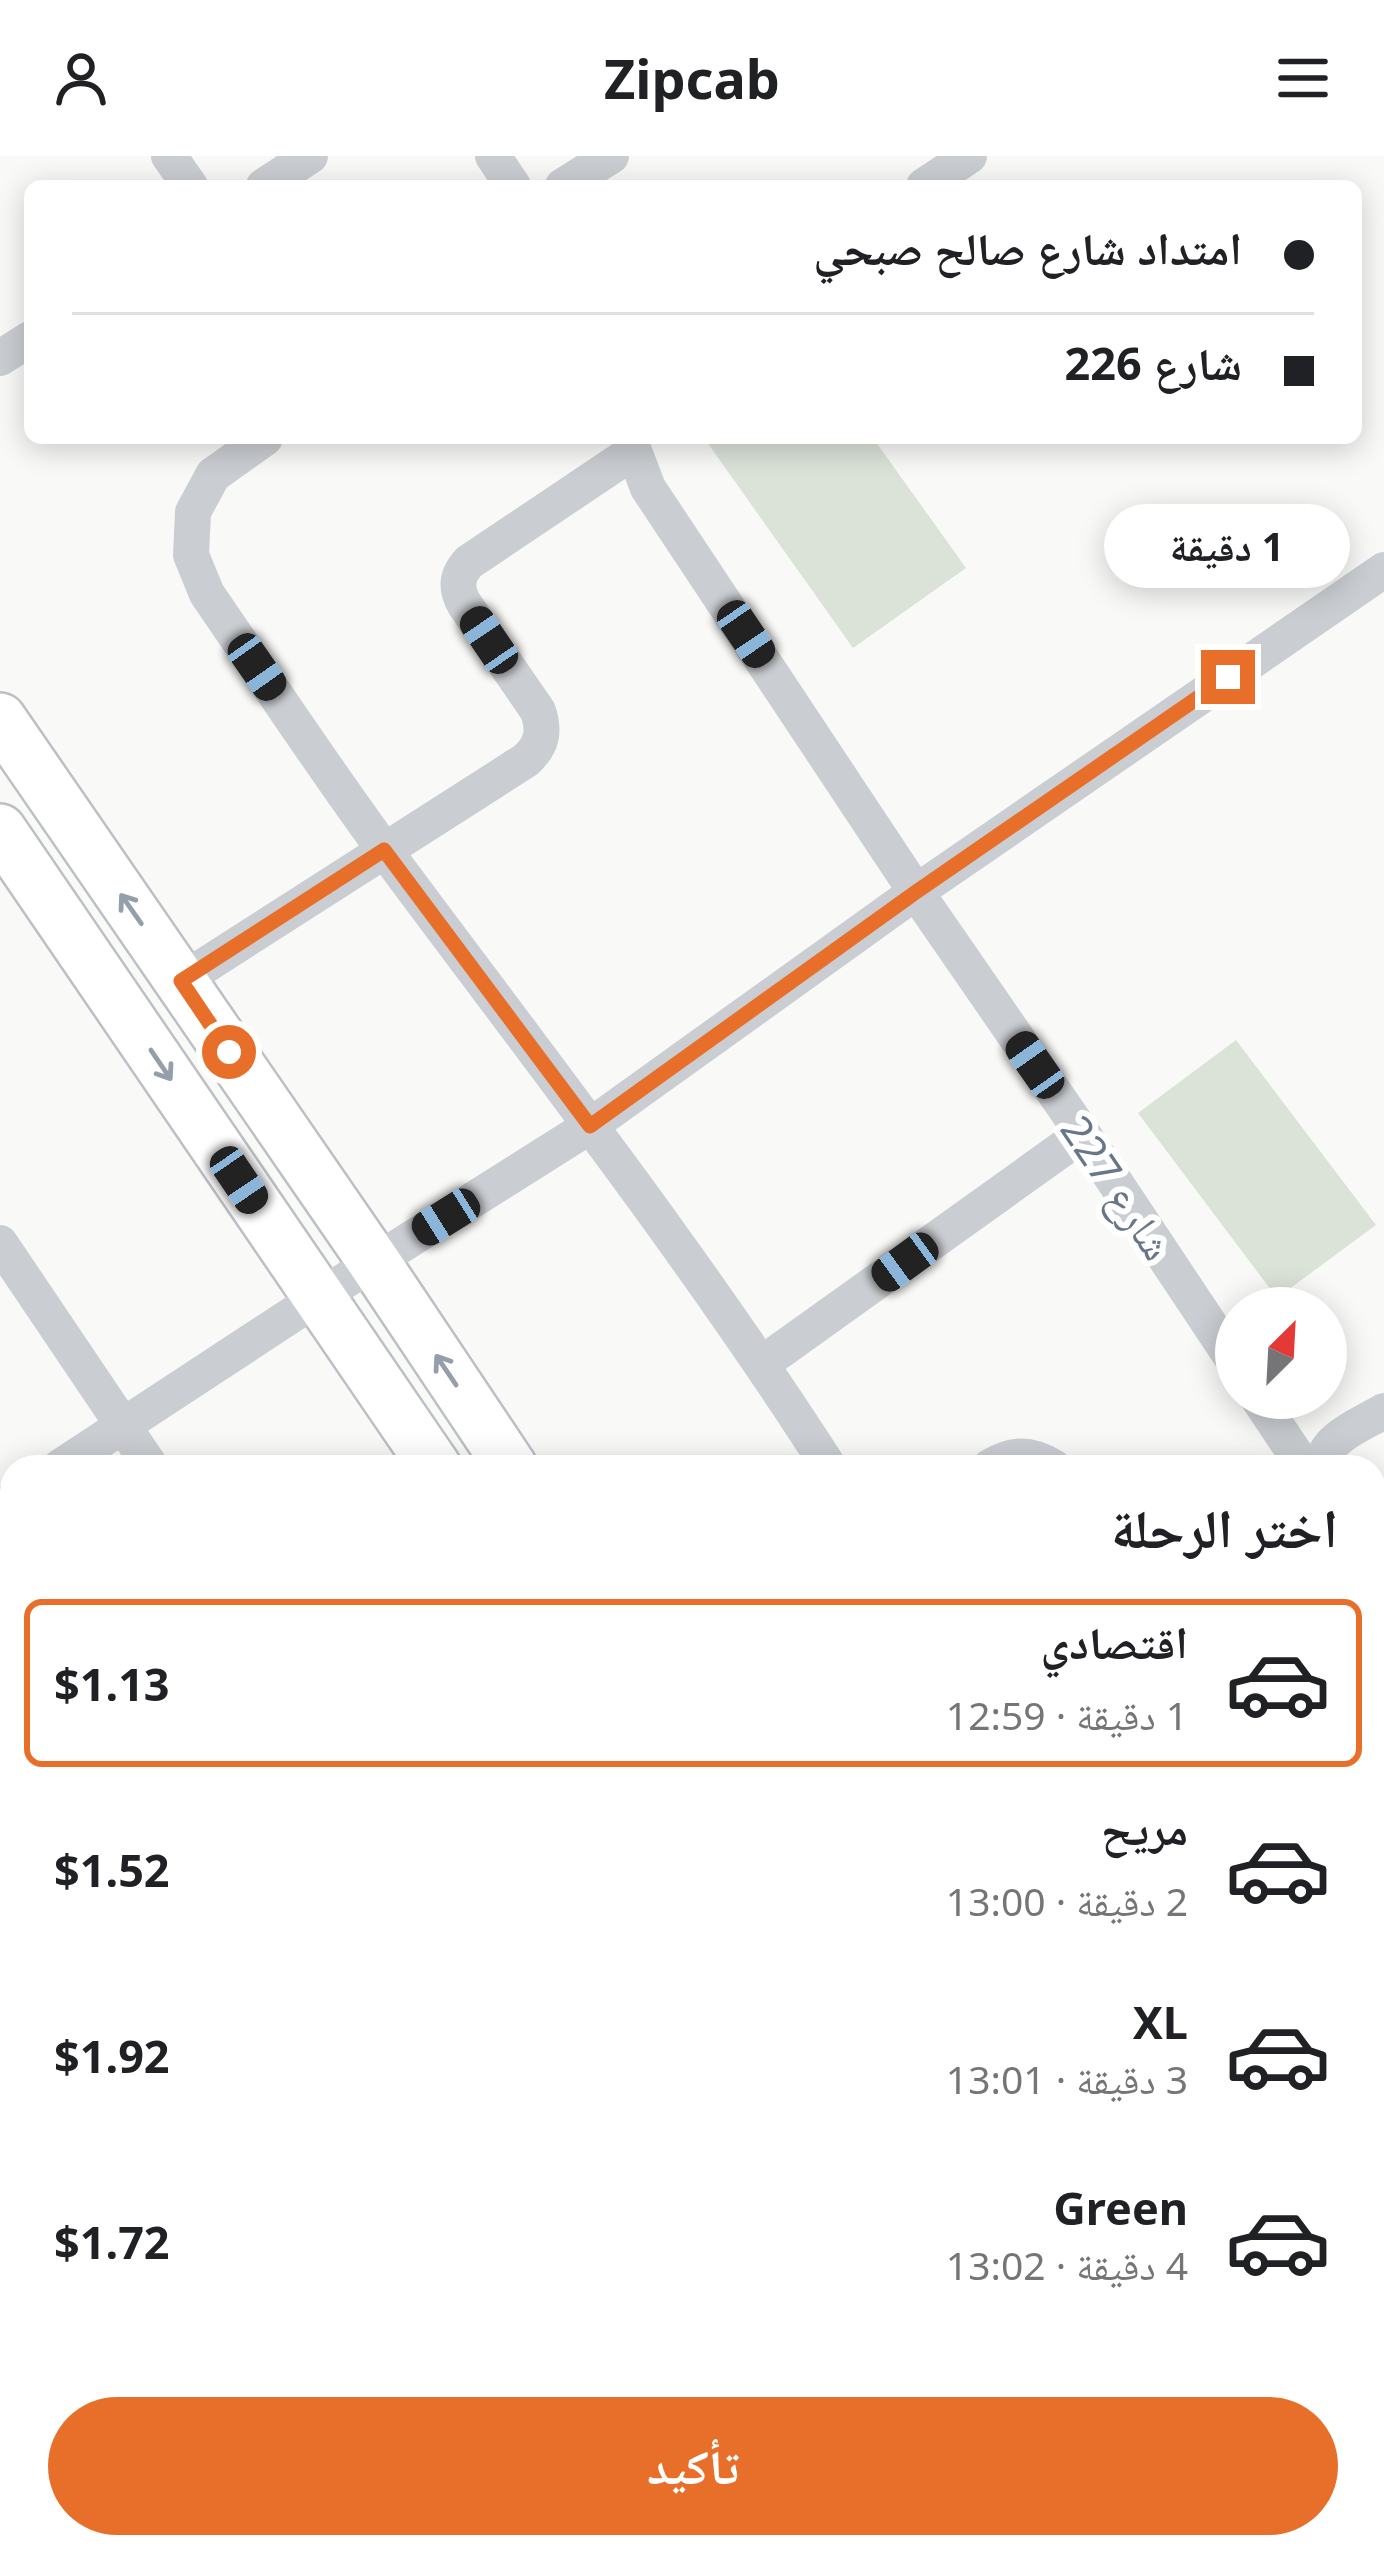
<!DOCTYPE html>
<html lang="ar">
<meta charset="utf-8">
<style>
body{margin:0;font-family:"Noto Sans","Noto Naskh Arabic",sans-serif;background:#f2f2f2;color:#202124;direction:rtl;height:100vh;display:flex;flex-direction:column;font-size:45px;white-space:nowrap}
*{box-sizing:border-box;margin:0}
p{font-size:39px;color:#757577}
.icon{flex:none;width:66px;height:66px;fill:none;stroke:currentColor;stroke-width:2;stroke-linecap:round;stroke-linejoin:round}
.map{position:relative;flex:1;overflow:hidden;direction:ltr}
.drawer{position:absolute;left:0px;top:1299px;width:1386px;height:1104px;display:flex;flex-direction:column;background:#fff;border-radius:36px 36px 0 0;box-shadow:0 6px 30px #0003;direction:rtl}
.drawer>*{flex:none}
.top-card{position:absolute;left:24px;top:24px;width:1338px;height:264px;border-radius:18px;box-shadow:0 6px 30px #0003;direction:rtl;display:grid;align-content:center;height:264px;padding:0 48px;background:#fff}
.needle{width:78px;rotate:24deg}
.buttons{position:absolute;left:1215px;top:1131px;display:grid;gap:24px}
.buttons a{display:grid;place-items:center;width:132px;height:132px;border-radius:50%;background:#fff;box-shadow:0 6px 30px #0003;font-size:60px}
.end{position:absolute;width:54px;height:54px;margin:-27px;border:15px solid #e86f2a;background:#fff;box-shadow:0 0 0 6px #fff}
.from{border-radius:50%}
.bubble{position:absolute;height:84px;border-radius:42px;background:#fff;box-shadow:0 6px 30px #0003;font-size:39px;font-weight:700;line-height:84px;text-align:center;direction:rtl}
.car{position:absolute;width:36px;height:72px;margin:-36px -18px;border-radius:15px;box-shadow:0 0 9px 3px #0007;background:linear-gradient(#222 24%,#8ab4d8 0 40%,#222 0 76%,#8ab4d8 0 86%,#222 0)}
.top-card b{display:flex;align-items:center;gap:42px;height:114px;font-size:45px}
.top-card b+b{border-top:3px solid #e0e0e0}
.top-card i{width:30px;height:30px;background:#202124}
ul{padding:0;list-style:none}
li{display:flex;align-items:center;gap:36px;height:168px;margin:0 24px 18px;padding:0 24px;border:6px solid transparent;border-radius:18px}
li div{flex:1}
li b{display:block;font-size:45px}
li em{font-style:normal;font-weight:700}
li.current{border-color:#e86f2a}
li>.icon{width:108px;height:108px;stroke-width:1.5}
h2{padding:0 48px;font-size:54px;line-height:144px}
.cta{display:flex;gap:24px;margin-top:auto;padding:24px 48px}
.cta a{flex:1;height:138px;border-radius:72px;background:#e86f2a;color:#fff;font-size:48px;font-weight:700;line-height:138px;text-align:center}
header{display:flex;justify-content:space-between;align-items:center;height:156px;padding:0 48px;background:#fff;font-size:54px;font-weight:700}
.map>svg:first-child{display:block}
.green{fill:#dbe2d8}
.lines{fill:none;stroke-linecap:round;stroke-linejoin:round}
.secondary-casing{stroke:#bcc0c5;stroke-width:56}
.street{stroke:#cacdd1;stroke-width:36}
.secondary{stroke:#fff;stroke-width:51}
.oneway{stroke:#959fac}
.route{stroke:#e86f2a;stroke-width:15}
.labels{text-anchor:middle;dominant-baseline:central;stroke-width:12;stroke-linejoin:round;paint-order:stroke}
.street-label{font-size:42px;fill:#687689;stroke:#fff}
</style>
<header><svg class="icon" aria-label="menu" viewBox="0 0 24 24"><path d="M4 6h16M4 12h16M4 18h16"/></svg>Zipcab<svg class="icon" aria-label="person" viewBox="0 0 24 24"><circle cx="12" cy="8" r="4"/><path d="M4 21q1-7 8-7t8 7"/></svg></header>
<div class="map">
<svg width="1384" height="2403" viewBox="0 0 1384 2403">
<rect width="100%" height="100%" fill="#f9faf8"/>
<g class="green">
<polygon points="704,282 873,282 966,412 853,492"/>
<polygon points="1236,884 1376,1069 1277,1142 1138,957"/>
</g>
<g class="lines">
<g class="secondary-casing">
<g id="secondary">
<polyline points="0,563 374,1106 511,1311"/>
<polyline points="0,674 435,1311"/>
<polyline points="1164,2391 1172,2403"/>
<polyline points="1231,2391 1236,2403"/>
</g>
</g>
<g class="street">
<polyline points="169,0 190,30"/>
<polyline points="493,0 513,30"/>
<polyline points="264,30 310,0"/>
<polyline points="563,30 611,0"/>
<polyline points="924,30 969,0"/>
<polyline points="0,202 30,183"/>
<path d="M265,282L213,319L193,356L191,399L207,438C267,525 325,614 388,699C538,901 693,1099 829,1311"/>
<polyline points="629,282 648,332 916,736 1083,978 1236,1208"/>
<path d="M181,825L526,604C542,589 545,576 538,555L465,449C455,432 456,420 469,406L633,296"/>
<polyline points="0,1087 151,1311"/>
<polyline points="763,1207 1083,978"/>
<polyline points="1258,1242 1304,1311"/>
<polyline points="60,1311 319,1141 590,970 916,736 1384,414"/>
<path d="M990,1311C1013,1297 1030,1297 1053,1311"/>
<path d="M1322,1311C1323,1282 1361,1269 1384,1255"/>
<polyline points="0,1352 12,1344"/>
<polyline points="1374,1620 1384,1614"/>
<polyline points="1374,1890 1384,1883"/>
<polyline points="0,2021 12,2024"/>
<polyline points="1374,2128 1384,2142"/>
<polyline points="0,2218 12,2226"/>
<polyline points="1374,2282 1384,2276"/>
<polyline points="51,2403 58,2391"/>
</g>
<use href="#secondary" class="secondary"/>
</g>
<defs><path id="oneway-shaft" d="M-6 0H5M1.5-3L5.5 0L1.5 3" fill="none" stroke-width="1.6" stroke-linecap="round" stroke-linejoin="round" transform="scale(3)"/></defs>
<g class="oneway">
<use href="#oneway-shaft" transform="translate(131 753) rotate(-125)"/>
<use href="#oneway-shaft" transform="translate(161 909) rotate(56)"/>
<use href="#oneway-shaft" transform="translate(446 1214) rotate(-124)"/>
</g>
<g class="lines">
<polyline class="route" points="229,896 181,825 384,694 590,970 916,736 1228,521"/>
</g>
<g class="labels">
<g class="street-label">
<text transform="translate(1118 1031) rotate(56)">شارع 227</text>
</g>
</g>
</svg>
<div class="buttons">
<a><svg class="needle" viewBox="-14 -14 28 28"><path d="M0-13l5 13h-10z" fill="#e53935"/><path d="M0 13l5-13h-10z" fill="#757577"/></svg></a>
</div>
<i class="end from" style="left:229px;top:896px"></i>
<i class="end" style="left:1228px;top:521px"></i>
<div class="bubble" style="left:1104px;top:348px;width:246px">1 دقيقة</div>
<i class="car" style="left:746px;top:478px;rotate:146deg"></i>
<i class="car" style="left:489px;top:484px;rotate:326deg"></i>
<i class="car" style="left:257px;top:511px;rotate:145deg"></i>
<i class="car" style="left:1035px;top:909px;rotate:325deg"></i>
<i class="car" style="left:239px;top:1024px;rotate:146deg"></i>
<i class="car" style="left:446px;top:1061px;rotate:238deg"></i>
<i class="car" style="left:905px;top:1106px;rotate:234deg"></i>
<div class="top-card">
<b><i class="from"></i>امتداد شارع صالح صبحي</b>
<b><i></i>شارع 226</b>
</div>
<section class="drawer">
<h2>اختر الرحلة</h2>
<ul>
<li class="current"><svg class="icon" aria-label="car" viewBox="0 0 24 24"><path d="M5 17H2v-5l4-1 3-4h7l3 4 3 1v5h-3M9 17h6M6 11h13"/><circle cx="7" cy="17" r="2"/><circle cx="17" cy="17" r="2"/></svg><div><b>اقتصادي</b><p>1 دقيقة · 12:59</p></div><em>$1.13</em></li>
<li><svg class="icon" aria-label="car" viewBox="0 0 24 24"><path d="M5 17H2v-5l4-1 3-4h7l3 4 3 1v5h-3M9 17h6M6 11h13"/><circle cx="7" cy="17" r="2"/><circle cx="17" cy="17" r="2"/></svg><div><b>مريح</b><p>2 دقيقة · 13:00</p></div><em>$1.52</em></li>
<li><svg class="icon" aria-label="car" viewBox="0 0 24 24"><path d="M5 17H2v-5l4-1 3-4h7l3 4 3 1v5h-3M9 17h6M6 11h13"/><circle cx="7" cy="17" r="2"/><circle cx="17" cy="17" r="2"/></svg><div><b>XL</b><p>3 دقيقة · 13:01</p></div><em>$1.92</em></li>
<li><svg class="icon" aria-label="car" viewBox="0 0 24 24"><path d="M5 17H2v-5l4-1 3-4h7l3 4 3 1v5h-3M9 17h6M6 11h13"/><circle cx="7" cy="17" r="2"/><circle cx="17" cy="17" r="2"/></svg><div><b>Green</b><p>4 دقيقة · 13:02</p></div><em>$1.72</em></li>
</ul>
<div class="cta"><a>تأكيد</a></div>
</section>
</div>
